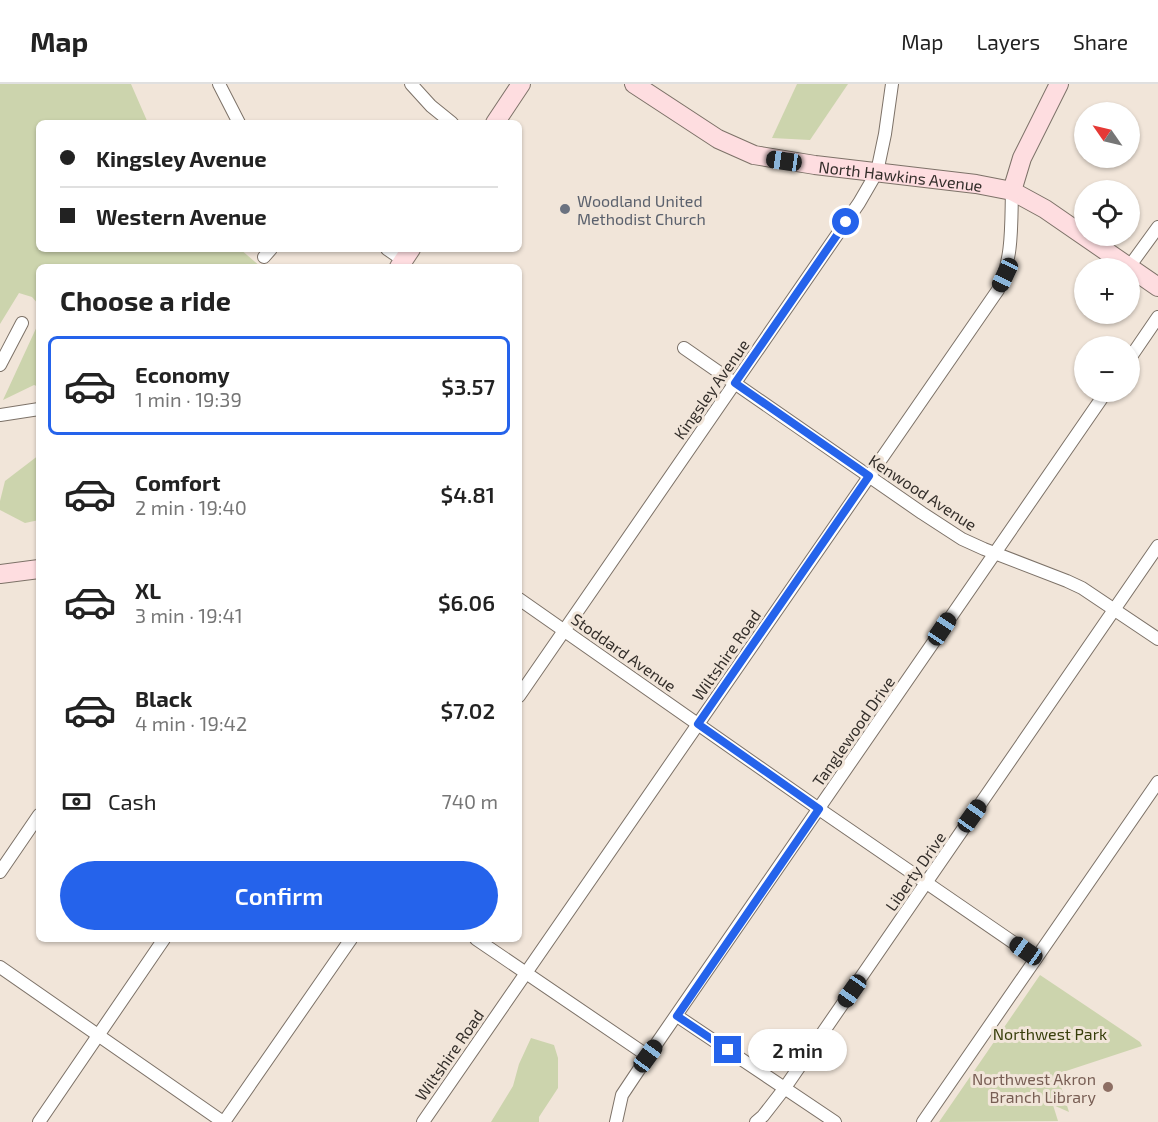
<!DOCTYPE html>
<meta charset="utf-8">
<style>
body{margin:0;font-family:"Exo 2",sans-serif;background:#f6f6f6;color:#222;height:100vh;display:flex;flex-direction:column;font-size:22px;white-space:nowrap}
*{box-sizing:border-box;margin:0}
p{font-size:20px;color:#767676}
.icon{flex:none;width:33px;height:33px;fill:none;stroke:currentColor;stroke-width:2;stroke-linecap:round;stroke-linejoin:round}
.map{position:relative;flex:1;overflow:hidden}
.details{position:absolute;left:36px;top:180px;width:486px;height:678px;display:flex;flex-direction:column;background:#fff;border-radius:9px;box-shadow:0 2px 4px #0004}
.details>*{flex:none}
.guide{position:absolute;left:36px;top:36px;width:486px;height:132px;border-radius:9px;box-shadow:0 2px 4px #0004;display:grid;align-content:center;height:132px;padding:0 24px;background:#fff}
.needle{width:39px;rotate:304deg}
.tools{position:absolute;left:1074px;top:18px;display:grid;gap:12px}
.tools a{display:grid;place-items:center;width:66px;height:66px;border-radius:50%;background:#fff;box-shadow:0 2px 4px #0004;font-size:30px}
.end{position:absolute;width:27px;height:27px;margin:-14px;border:8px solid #2563eb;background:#fff;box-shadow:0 0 0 3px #fff}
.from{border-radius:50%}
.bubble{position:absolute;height:42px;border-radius:21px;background:#fff;box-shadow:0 2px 4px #0004;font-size:20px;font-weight:600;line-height:42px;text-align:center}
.car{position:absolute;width:18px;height:36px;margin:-18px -9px;border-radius:8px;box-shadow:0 0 4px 2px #0007;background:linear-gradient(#222 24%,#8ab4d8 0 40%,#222 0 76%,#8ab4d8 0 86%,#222 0)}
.guide b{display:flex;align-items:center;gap:21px;height:57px;font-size:22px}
.guide b+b{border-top:2px solid #e0e0e0}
.guide i{width:15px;height:15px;background:#222}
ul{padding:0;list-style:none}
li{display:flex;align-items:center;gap:18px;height:99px;margin:0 12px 9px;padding:0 12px;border:3px solid transparent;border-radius:9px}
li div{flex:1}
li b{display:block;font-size:22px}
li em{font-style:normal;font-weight:600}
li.selected{border-color:#2563eb}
li>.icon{width:54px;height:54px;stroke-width:1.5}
h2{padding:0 24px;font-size:27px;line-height:72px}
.pay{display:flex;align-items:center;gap:15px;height:66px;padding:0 24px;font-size:22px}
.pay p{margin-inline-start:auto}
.cta{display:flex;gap:12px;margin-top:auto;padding:12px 24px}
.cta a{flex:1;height:69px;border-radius:36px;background:#2563eb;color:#fff;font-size:24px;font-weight:600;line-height:69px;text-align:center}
header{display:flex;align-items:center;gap:36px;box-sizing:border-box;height:84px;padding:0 30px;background:#fff;border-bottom:2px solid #e0e0e0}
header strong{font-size:28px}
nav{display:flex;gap:33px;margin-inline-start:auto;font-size:21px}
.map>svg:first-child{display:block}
.green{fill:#ccd4ad}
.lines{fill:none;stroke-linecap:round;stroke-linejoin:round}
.street-casing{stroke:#7d7268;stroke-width:14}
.secondary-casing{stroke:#7d7268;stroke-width:20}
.street{stroke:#fff;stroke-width:12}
.secondary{stroke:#fedde0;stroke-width:18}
.route{stroke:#2563eb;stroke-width:8}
.worship-dot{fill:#6b7280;stroke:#f1e5d9;stroke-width:2}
.education-dot{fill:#8d6e63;stroke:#f1e5d9;stroke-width:2}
.labels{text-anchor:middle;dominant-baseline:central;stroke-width:6;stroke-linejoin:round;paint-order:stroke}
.street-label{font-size:16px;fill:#332e2a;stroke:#f1e5d9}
.worship-label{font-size:16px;fill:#5b616d;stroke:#f1e5d9;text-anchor:start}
.park-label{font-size:16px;fill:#383f0b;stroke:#f1e5d9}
.education-label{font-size:16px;fill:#785e54;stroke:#f1e5d9;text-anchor:end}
</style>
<header>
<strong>Map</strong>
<nav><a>Map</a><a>Layers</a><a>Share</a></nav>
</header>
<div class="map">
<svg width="1158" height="1038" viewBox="0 0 1158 1038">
<rect width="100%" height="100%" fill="#f1e5d9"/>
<g class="green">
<polygon points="0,0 131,0 148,39 39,39 39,165 240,165 261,183 39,183 39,221 32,213 19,209 0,240"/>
<polygon points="797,0 848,0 810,56 772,54"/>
<polygon points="39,238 39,303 34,301 3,316"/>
<polygon points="39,371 39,436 25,439 0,426 0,417 5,397"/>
<polygon points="1040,891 1140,958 1142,962 1057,990 1069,1028 1053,1021 1058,1037 939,1038"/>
<polygon points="531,954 554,961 558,974 558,1004 539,1033 539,1038 491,1038 513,1002 519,980"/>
</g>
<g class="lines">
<g class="street-casing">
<g id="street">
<polyline points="219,0 239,39"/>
<polyline points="411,0 431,22 452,39"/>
<polyline points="387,165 403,176"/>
<polyline points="264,173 271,165"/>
<polyline points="1129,183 1158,143"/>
<polyline points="684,264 922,429 962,455 984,465 1067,497 1082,504 1158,555"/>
<polyline points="1130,274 1158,233"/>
<polyline points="0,281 22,239"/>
<polyline points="0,331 39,325"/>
<polyline points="519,515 819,725 1036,874"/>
<polyline points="519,612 859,119 877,88 885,50 892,0"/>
<polyline points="0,788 39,731"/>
<polyline points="476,855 648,972"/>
<polyline points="0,883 223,1038"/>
<polyline points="677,932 835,1038"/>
<polyline points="39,1038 164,855"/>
<polyline points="224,1038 351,855"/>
<path d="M423,1038L998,206C1013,174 1011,142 1012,107"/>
<polyline points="616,1038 622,1011 648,972 1106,308"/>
<polyline points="756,1038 763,1032 784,1005 1158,462"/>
<polyline points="923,1038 1158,698"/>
</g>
</g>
<g class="secondary-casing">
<g id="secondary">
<path id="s1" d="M634,0L718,55L754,71L815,81L976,100L1012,107L1045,125L1158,203"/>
<polyline points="495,39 521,0"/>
<polyline points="1012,107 1022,74 1059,0"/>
<polyline points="399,183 411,165"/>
<polyline points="0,490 39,485"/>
</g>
</g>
<use href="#street" class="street"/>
<use href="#secondary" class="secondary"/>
</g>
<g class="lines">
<polyline class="route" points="728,966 677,932 819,725 698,640 869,392 735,299 846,138"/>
</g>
<circle class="worship-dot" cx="565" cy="125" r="6"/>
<circle class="education-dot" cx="1108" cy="1003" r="6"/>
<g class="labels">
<g class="street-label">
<text stroke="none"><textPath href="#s1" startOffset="288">North Hawkins Avenue</textPath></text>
<text transform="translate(711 305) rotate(-55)">Kingsley Avenue</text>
<text transform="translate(923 408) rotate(33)">Kenwood Avenue</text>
<text transform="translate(624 568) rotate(35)">Stoddard Avenue</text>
<text transform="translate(726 571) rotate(-55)">Wiltshire Road</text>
<text transform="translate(853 647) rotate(-55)">Tanglewood Drive</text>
<text transform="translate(915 787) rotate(-55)">Liberty Drive</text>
<text transform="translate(449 971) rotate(-55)">Wiltshire Road</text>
</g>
<g class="worship-label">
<text x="577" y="116">Woodland United<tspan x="577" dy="18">Methodist Church</tspan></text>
</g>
<g class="park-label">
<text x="1050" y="949">Northwest Park</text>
</g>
<g class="education-label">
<text x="1096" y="994">Northwest Akron<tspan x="1096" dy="18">Branch Library</tspan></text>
</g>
</g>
</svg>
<div class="tools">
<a><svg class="needle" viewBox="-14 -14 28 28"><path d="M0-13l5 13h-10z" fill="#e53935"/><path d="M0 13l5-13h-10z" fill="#767676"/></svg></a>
<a><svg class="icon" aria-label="locate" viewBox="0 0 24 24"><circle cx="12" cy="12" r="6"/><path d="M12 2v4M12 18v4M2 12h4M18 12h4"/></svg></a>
<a>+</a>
<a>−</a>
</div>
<i class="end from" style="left:846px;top:138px"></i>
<i class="end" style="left:728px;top:966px"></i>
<div class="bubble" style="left:748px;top:945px;width:99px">2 min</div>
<i class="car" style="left:784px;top:77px;rotate:278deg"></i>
<i class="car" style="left:1005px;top:191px;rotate:205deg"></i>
<i class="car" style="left:942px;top:545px;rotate:34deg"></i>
<i class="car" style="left:972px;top:732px;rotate:35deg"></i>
<i class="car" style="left:1026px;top:867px;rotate:305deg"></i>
<i class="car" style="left:852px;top:907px;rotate:215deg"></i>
<i class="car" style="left:648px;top:972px;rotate:36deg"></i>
<div class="guide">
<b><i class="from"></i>Kingsley Avenue</b>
<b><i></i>Western Avenue</b>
</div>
<section class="details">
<h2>Choose a ride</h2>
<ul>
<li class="selected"><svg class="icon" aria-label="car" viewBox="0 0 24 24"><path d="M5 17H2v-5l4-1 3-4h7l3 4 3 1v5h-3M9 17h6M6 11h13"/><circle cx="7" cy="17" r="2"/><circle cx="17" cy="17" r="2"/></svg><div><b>Economy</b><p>1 min · 19:39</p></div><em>$3.57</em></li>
<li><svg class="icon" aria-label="car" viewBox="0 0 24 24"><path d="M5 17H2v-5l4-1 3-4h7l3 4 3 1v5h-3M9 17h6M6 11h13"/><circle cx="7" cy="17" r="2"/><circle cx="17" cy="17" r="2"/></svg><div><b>Comfort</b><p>2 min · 19:40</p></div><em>$4.81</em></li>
<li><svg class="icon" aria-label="car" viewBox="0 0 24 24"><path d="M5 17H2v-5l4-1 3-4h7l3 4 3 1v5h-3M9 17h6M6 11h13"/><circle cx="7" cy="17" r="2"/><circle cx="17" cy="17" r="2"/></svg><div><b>XL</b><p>3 min · 19:41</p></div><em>$6.06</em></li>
<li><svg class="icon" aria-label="car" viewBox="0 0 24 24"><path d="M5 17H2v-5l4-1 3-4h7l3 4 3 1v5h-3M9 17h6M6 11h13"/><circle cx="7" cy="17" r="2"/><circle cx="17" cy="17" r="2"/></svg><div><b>Black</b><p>4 min · 19:42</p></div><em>$7.02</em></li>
</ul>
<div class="pay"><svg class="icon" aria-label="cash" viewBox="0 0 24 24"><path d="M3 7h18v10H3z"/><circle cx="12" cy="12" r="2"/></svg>Cash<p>740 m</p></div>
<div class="cta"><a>Confirm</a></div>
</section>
</div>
